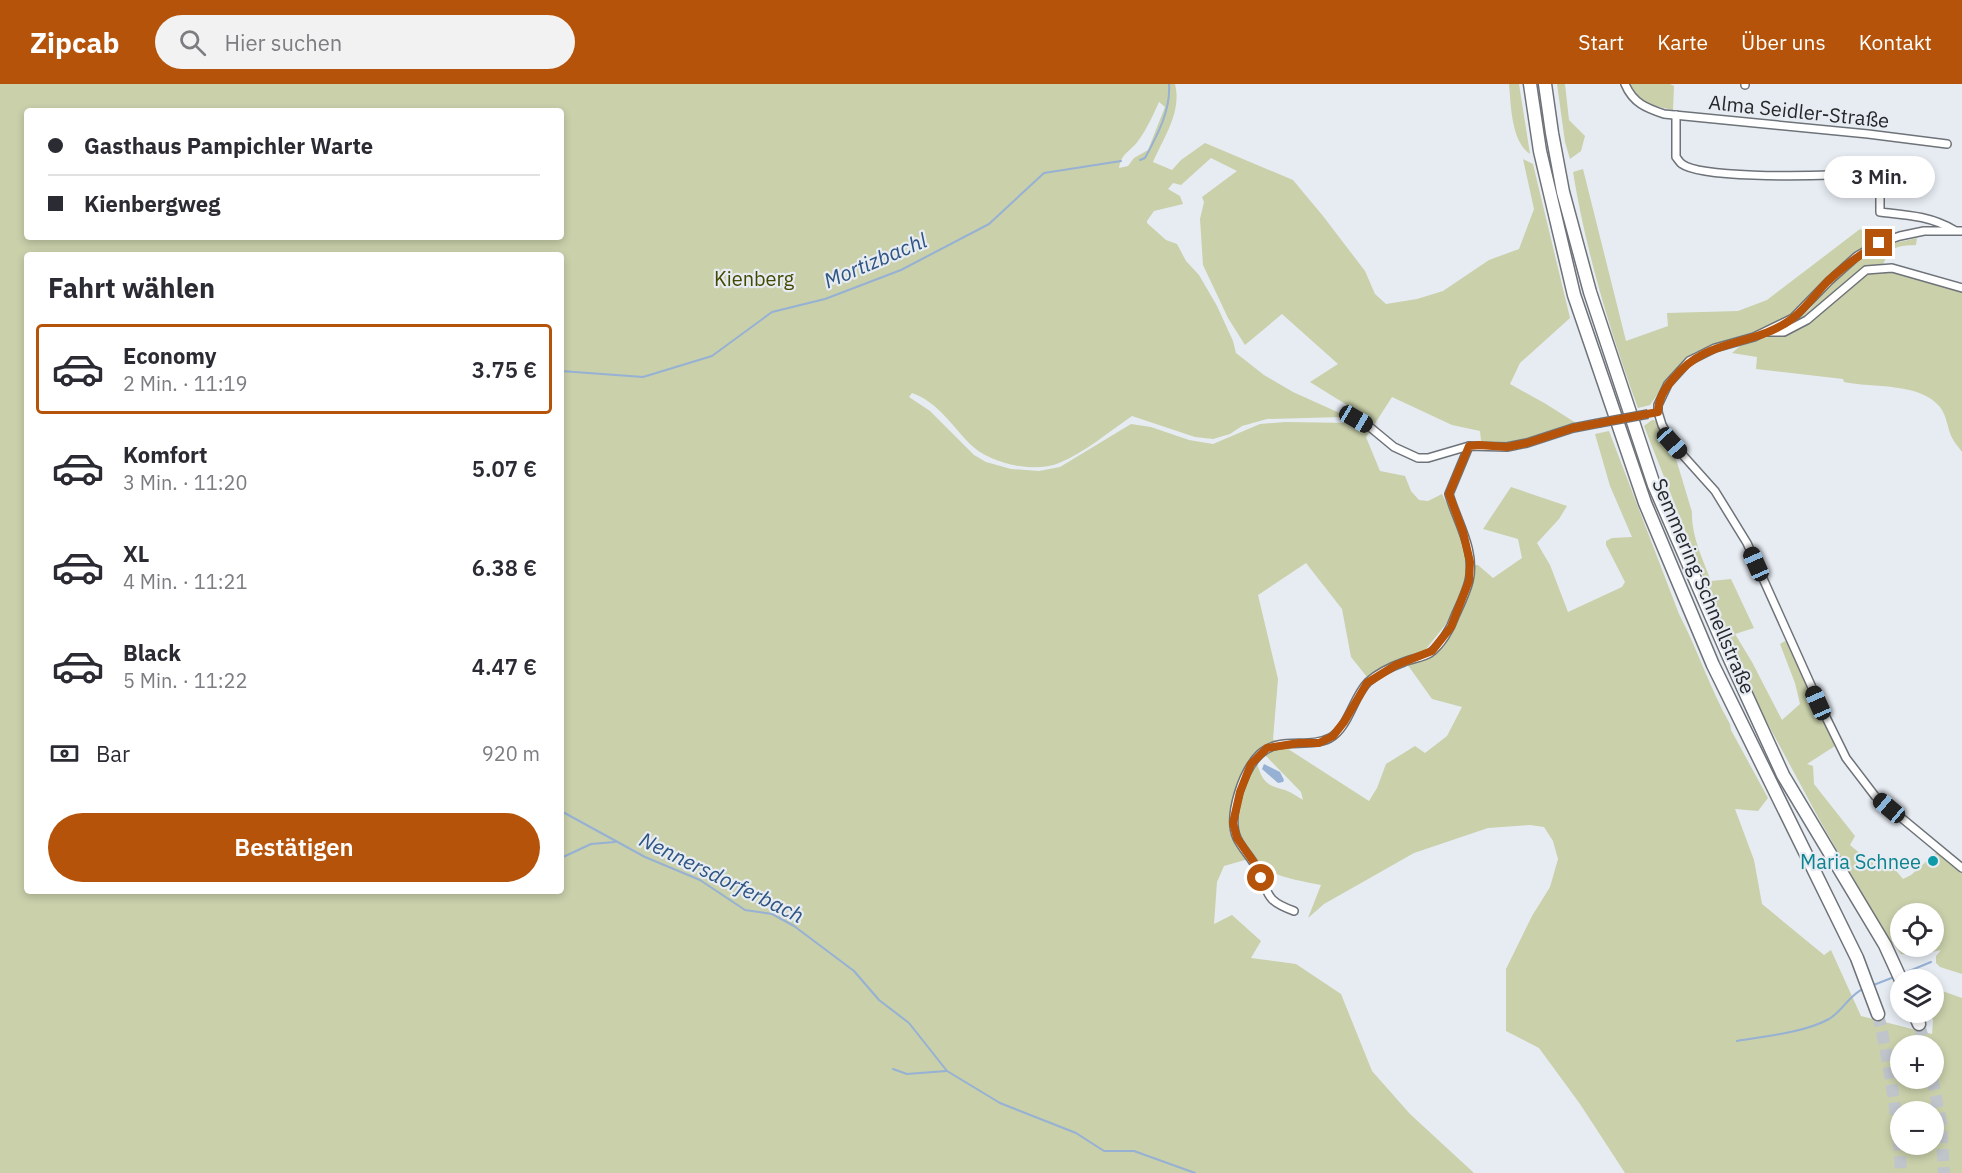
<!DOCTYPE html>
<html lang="de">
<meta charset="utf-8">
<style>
body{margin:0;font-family:"IBM Plex Sans",sans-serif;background:#f2f2f3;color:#2b2b33;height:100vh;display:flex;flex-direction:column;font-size:22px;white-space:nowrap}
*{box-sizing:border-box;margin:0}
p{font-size:20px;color:#7c7c81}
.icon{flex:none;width:33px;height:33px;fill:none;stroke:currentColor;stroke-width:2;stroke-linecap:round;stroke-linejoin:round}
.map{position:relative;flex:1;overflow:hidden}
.panel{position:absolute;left:24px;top:168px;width:540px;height:642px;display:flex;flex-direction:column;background:#fff;border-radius:6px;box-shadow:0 3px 9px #0003}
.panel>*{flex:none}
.banner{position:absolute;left:24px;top:24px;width:540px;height:132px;border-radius:6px;box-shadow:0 3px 9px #0003;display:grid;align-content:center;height:132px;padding:0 24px;background:#fff}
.fabs{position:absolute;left:1890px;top:819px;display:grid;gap:12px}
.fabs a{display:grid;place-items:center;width:54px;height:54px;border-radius:50%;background:#fff;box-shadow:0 3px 9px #0003;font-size:30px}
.end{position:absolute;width:27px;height:27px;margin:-14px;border:8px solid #b45309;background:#fff;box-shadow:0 0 0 3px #fff}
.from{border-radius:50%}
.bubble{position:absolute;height:42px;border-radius:21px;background:#fff;box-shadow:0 3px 9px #0003;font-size:20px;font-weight:600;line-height:42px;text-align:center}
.car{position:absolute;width:18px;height:36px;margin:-18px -9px;border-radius:8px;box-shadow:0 0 4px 2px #0007;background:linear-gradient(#222 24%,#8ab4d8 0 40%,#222 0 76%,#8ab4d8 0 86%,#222 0)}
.banner b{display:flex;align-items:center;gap:21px;height:57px;font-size:22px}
.banner b+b{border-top:2px solid #e1e1e2}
.banner i{width:15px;height:15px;background:#2b2b33}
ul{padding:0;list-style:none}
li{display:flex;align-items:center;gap:18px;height:90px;margin:0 12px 9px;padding:0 12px;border:3px solid transparent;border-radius:6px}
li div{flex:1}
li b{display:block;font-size:22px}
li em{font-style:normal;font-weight:600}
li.active{border-color:#b45309}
li>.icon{width:54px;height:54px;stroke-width:1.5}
h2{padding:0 24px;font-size:27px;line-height:72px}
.pay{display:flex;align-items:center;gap:15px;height:66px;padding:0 24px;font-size:22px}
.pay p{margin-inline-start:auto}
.primary-button{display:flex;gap:12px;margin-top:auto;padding:12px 24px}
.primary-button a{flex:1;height:69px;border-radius:36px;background:#b45309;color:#fff;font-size:24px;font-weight:600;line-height:69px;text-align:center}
header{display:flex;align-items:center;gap:36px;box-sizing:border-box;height:84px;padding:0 30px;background:#b45309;color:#fff}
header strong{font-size:28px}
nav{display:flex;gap:33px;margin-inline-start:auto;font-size:21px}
.search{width:420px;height:54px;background:#f2f2f3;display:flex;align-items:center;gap:15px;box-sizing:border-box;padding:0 21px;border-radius:33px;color:#7c7c81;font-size:22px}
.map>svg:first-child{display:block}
.green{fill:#c9d0aa;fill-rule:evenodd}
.water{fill:#96b1d4}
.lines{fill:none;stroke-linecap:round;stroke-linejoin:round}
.stream{stroke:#96b1d4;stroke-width:2}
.motorway-tunnel{stroke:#c0c5cb;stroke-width:12;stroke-dasharray:12 6;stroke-linecap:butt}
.minor-casing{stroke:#6e7379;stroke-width:10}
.motorway-casing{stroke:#6e7379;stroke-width:15}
.minor{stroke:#fff;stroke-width:7}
.motorway{stroke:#fff;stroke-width:12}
.minor-bridge-casing{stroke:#6e7379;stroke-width:10;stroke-linecap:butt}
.minor-bridge{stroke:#fff;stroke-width:7}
.route{stroke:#b45309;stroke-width:8}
.culture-dot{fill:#0f9aa8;stroke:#e7ecf3;stroke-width:2}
.labels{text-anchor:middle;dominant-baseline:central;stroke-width:4.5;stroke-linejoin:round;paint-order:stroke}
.street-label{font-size:20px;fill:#25272a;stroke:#e7ecf3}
.park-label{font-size:20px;fill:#434900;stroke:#e7ecf3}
.culture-label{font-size:20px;fill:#0d838f;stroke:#e7ecf3;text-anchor:end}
.water-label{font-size:21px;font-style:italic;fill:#2d5482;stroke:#e7ecf3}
</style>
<header>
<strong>Zipcab</strong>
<div class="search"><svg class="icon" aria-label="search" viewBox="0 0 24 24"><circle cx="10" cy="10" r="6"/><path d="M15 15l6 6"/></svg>Hier suchen</div>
<nav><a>Start</a><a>Karte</a><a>Über uns</a><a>Kontakt</a></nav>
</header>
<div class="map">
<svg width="1962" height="1089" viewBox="0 0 1962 1089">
<rect width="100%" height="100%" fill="#e7ecf3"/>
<g class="green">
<path d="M0,0H1175C1182,28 1164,53 1153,78L1172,86L1181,76L1205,59L1293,96L1323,132L1365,187L1375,210L1386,220L1417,215L1443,207L1489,176L1519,165L1534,125L1523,75L1533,80L1570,234L1520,279L1510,300L1546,320L1576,339L1510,360L1481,357L1480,347L1452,341L1392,313L1374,341L1363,331L1310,298L1338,280L1282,230L1245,261L1228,234L1203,181L1200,135L1204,118L1202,113L1237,87L1211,74L1181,101L1173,99L1168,105L1180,112L1183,120L1154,127L1147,137V139L1166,156L1177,160L1186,177L1199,191L1217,222L1233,257L1236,269L1264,291L1293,308L1344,331L1343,333L1267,335L1242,342L1230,350L1213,355L1195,353L1132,332C1110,347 1084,369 1059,379C1033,390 988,379 969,359C952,341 936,317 912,309L909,313L930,327L974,371L986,378L1011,385L1039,387L1060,383L1131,340L1151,343L1189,356L1213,360L1260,340L1285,338L1354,339L1371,346L1366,353L1380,387L1405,392L1411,407L1419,416L1428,417L1442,410L1463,453L1467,469L1465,502L1446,540L1426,565L1367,593L1351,573L1342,525L1306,479L1258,511L1278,595L1273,655L1277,658C1270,660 1262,663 1257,668C1244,681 1226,728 1232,746C1236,757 1245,769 1251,779L1245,776L1224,782L1217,798L1214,840L1232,831L1261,857L1251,874L1296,880L1341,910L1372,987L1410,1030L1474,1089H0ZM1159,18L1165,23L1148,66L1134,74L1128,82L1119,84C1122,68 1130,68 1138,57C1147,45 1153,31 1159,18ZM27,27H561V153H27ZM27,171H561V807H27Z"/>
<path d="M1509,0H1519L1530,70C1511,57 1511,21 1509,0Z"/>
<polygon points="1557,0 1565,0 1569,36 1585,52 1581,67 1570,75 1565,58"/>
<path d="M1630,0H1670L1674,2L1673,26C1655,22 1636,19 1630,0Z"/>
<path d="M1583,85L1626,257L1668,242L1667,229L1738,227L1767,216L1860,145L1881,155L1870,158L1857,168L1790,231L1747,252L1695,268L1679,281L1670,292L1650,321L1638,324C1610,248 1586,168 1573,88Z"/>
<path d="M1917,154L1916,161C1891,162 1891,164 1880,186H1892L1962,207V368C1958,362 1952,356 1950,349C1947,340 1946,331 1940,323C1920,298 1872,304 1844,298L1843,295L1756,285L1757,273L1732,269L1740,262L1777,250L1781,244L1798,235L1809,226L1833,197L1867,171L1882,162Z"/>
<path d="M1652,336L1657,337L1663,353L1673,365L1692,428C1691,451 1703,476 1711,497L1731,495L1754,544L1735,550L1752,578L1782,636L1800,620L1795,599L1780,560L1785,557L1787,558L1835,662L1807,680L1813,682L1814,700L1855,752L1850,761C1864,773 1874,781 1893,783L1903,795L1911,791L1937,768L1962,787V890L1940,883L1936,879V872L1941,866L1919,871L1901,870L1888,854L1819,735L1755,616L1727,553L1644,342ZM1900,830H1934V862H1900Z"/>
<path d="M1609,347L1679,530C1698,566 1710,605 1730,640L1731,646L1768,714L1758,727L1735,725L1754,776L1762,820L1824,871L1831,866L1861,932L1932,950L1933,936L1929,929L1934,928V904L1962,914V1089H1625L1580,1020L1539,964L1506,947V885L1532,832L1550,803L1558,775L1553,757L1544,743L1530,741L1488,744L1414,769L1324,820L1308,834L1321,801C1301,797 1281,794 1263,784C1258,781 1254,776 1251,771C1225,738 1240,710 1256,676C1262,697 1265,701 1285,706C1291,708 1298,713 1303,716L1301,708L1265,671L1267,669L1285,663L1369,717L1377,704L1386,680L1415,662L1425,669L1447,652L1462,623L1432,615L1407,580L1436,565L1470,500L1474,481H1478L1493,494L1522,474L1518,455L1483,445L1511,403L1567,422L1559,435L1537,459L1550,481L1568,528L1622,503L1625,498L1606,461V457L1612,454L1632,453L1610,402L1595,350ZM1900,962H1934V994H1900ZM1900,1028H1934V1060H1900Z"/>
</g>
<polygon class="water" points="1264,680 1280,688 1284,696 1283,698 1278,699 1262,685"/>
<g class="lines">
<g class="stream">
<path d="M1140,76L1145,74C1157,52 1171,26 1169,0"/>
<polyline points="561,287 643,293 712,272 772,228 825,215 901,186 989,140 1044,89 1121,77"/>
<polyline points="561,727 645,773 700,796 745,826 772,830 794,842 854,887 879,916 909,939 947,987 1000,1019 1076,1049 1104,1067 1134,1067 1195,1089"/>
<polyline points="561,774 591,760 615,758"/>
<polyline points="1902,890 1931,878"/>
<polyline points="1871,902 1894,893"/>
<path d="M1737,957C1766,952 1803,949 1829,935C1843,927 1849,911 1863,905"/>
<polyline points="893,985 907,990 946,987"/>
</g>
<g class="motorway-tunnel">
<path d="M1878,930C1890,983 1898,1035 1901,1089"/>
<polyline points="1919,940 1925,962"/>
<polyline points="1932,994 1941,1039 1944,1089"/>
</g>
<g class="minor-casing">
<g id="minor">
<path d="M1625,0C1633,19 1646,24 1664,30L1868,50L1947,60"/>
<polyline points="1745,1 1745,0"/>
<path d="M1676,31V73C1678,75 1679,78 1682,80C1701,94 1804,92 1831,91"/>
<path d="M1880,85V128C1907,131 1930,132 1954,146"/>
<polyline points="1962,147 1924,147 1900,152 1879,159 1857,172 1829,197 1793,234 1754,253 1715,264 1689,277 1668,300 1658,321 1658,328 1662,341 1672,359 1715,407 1747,459 1819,619 1846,674 1875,712 1962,784"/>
<polyline points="1768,248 1784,248 1807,236 1866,186 1892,184 1962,204"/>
<polyline points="1356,335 1371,344 1394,363 1418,374 1428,374 1469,362 1507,363 1527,359 1573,344 1599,339"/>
<path d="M1294,827C1263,816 1270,809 1257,785C1252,774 1242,765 1237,754C1227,732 1243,686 1260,670C1279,652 1309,665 1330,654C1349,643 1353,613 1368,598C1377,590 1393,582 1404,578C1413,574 1422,574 1430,569C1441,561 1451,544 1455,532C1460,521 1466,509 1469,497C1476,466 1457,438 1449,410L1469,362"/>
</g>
</g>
<g class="motorway-casing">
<g id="motorway">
<polyline points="1530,0 1540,67 1574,211 1645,419 1713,581 1857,874 1878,930"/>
<polyline points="1545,0 1552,49 1563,108 1590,208 1654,401 1729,573 1783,691 1885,861 1901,896"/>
<polyline points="1914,928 1919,940"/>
</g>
</g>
<use href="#minor" class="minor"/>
<use href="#motorway" class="motorway"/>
<g class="minor-bridge-casing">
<polyline id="minor-bridge" points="1599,339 1648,330"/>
</g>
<use href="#minor-bridge" class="minor-bridge"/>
</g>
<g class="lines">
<path class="route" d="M1261,794L1253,777L1237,754L1233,739L1240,708L1251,680L1267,664L1299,659H1319L1333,652L1344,638L1367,599L1396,581L1432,567L1451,543L1469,497L1470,478L1463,448L1449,410L1469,362L1479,361L1507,363L1527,359L1573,344L1658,328C1658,316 1665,304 1673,295C1707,252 1754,264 1793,234C1806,224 1816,209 1828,197C1844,182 1861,170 1879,159"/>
</g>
<circle class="culture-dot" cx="1933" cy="777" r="6"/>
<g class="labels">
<g class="street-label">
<text transform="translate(1799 27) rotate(6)">Alma Seidler-Straße</text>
<text transform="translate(1704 502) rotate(67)">Semmering Schnellstraße</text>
</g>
<g class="park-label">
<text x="754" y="194">Kienberg</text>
</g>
<g class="culture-label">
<text x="1921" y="777">Maria Schnee</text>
</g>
<g class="water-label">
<text transform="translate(875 176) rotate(-23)">Mortizbachl</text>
<text transform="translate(722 793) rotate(26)">Nennersdorferbach</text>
</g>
</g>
</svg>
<div class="fabs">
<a><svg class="icon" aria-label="locate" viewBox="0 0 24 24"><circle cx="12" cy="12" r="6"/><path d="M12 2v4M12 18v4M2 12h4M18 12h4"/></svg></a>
<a><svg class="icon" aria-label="layers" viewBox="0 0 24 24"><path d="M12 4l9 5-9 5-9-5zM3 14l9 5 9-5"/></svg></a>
<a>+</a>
<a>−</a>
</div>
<i class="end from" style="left:1261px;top:794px"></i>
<i class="end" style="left:1879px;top:159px"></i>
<div class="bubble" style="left:1824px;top:72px;width:111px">3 Min.</div>
<i class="car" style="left:1356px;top:335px;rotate:120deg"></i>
<i class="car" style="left:1672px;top:359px;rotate:138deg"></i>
<i class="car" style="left:1756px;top:480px;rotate:336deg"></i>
<i class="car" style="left:1818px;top:619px;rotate:336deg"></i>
<i class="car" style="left:1889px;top:724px;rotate:310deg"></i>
<div class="banner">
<b><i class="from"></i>Gasthaus Pampichler Warte</b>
<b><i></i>Kienbergweg</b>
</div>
<section class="panel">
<h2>Fahrt wählen</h2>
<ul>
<li class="active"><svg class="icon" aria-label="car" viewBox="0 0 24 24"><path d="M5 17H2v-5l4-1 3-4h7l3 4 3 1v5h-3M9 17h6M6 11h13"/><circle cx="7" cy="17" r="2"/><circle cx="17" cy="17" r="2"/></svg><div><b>Economy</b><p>2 Min. · 11:19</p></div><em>3.75 €</em></li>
<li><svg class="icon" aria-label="car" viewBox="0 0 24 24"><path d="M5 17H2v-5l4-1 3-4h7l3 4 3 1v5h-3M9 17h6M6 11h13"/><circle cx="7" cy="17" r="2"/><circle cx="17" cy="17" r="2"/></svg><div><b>Komfort</b><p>3 Min. · 11:20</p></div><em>5.07 €</em></li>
<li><svg class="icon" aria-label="car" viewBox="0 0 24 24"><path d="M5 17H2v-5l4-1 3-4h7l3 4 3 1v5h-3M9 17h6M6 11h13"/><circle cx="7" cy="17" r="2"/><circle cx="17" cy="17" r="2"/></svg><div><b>XL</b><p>4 Min. · 11:21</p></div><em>6.38 €</em></li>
<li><svg class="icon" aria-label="car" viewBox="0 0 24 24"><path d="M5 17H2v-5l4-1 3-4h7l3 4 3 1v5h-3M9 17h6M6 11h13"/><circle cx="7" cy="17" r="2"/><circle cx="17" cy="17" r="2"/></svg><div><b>Black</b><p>5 Min. · 11:22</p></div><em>4.47 €</em></li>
</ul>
<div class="pay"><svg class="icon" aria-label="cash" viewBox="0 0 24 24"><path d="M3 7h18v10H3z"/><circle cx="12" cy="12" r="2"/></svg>Bar<p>920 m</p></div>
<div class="primary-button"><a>Bestätigen</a></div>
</section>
</div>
